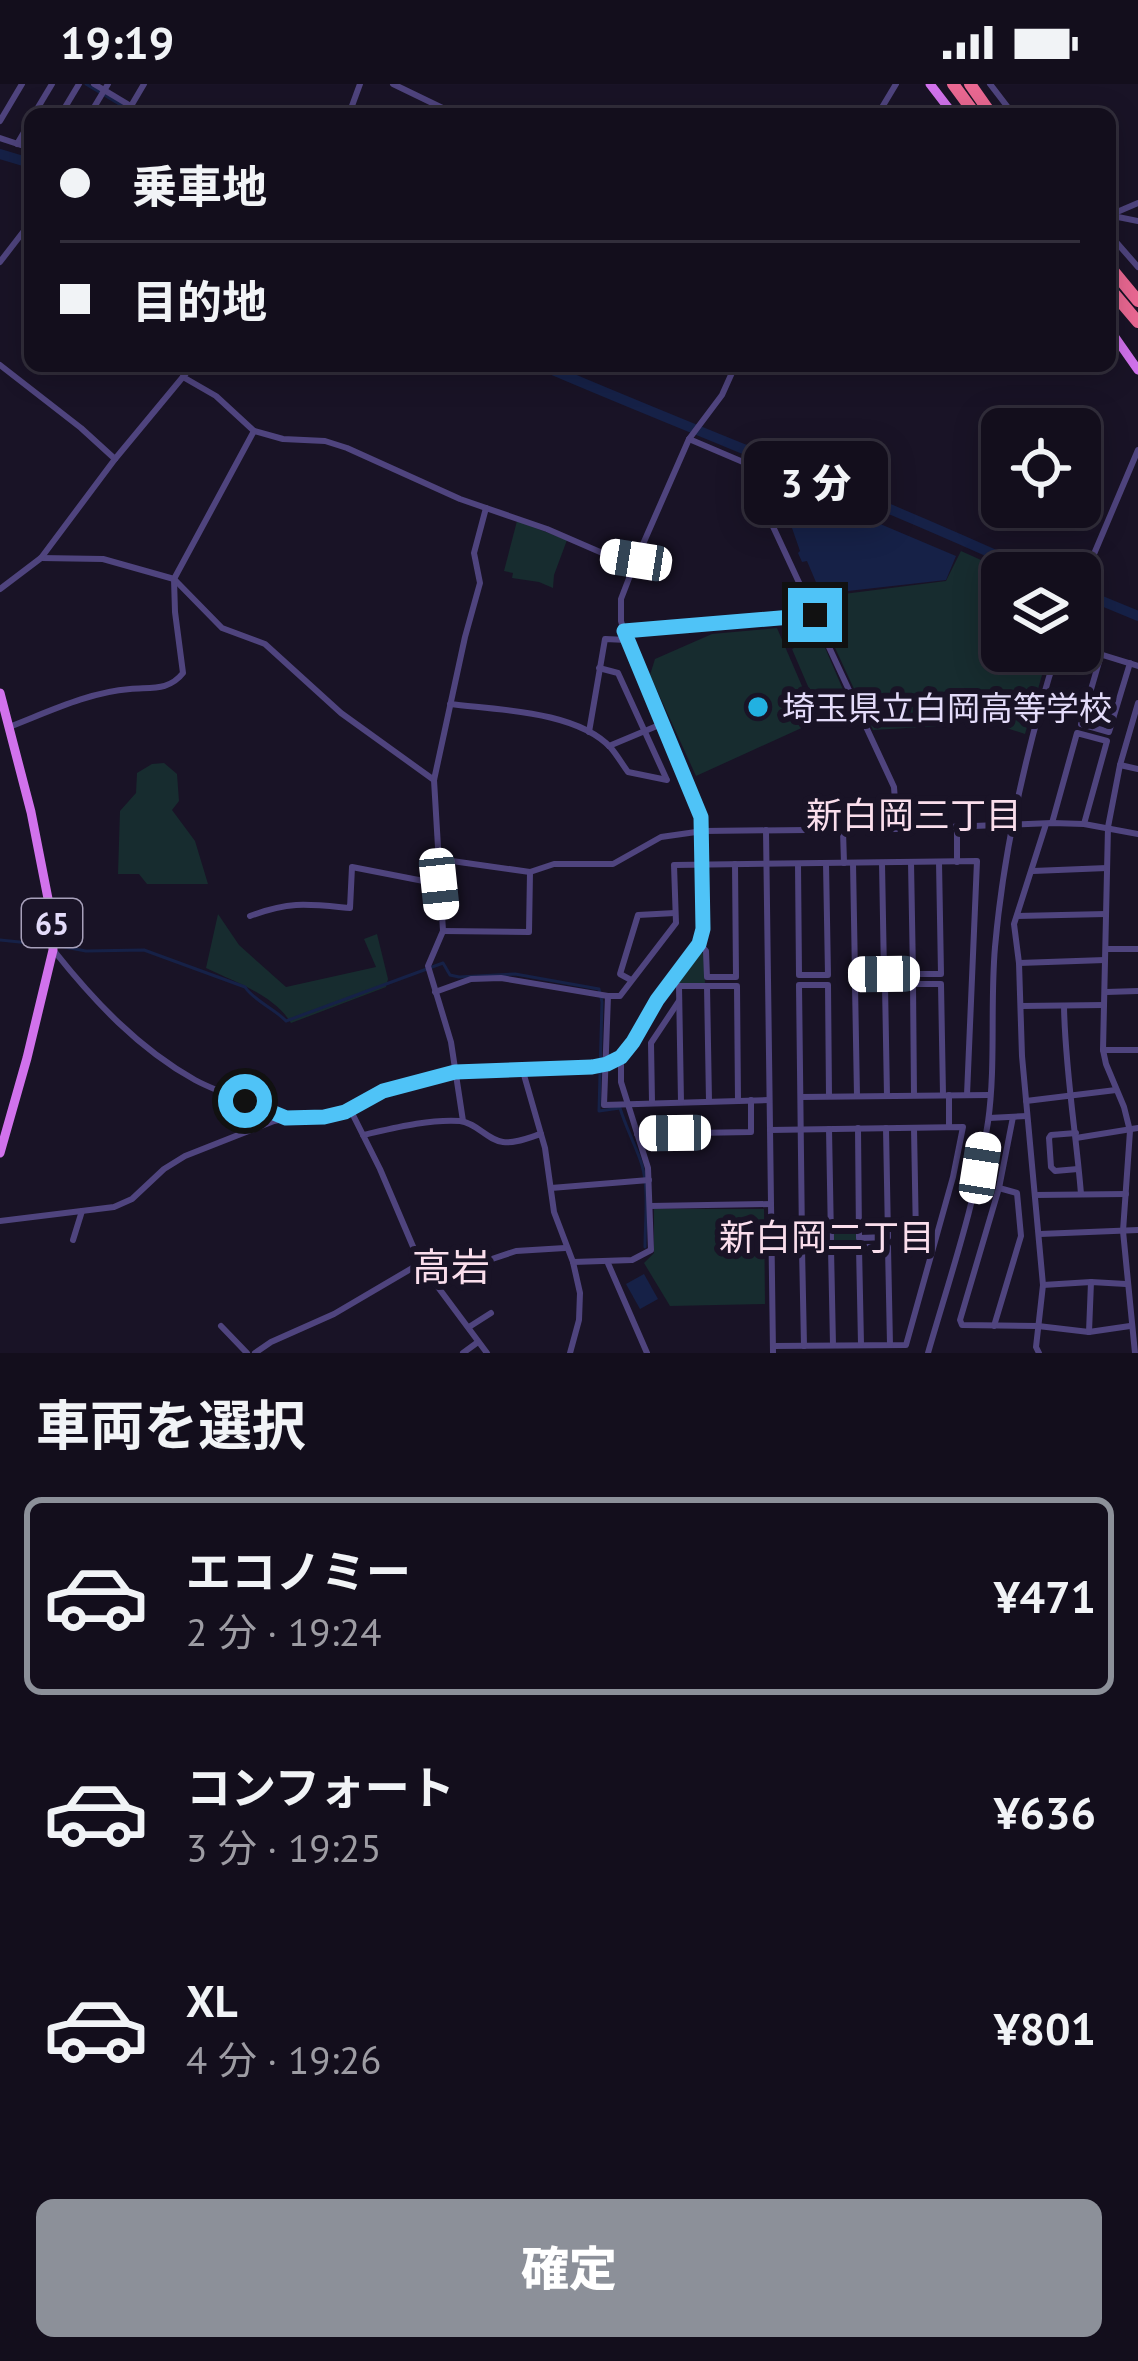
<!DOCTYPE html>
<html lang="ja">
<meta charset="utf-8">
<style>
body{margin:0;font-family:"PT Sans","Noto Sans JP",sans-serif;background:#1c1725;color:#f1f3f6;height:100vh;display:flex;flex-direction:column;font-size:45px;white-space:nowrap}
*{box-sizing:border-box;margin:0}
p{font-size:39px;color:#9d9ca3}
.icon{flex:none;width:66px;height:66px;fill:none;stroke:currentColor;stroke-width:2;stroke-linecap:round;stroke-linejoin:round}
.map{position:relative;height:1269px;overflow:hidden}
.side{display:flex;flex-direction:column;background:#130e1c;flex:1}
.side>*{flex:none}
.top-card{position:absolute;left:24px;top:24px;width:1092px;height:264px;border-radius:18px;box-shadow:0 6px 30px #0003,0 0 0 3px #322e3b;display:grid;align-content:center;height:264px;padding:0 36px;background:#130e1c}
.controls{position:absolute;left:981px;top:324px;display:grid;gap:24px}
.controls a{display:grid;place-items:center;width:120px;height:120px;border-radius:18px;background:#130e1c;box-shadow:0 6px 30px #0003,0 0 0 3px #322e3b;font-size:60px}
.end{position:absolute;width:54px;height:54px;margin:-27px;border:15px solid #4fc3f7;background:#111;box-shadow:0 0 0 6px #111}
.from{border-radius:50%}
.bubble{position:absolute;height:84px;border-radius:18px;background:#130e1c;box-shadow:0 6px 30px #0003,0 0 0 3px #322e3b;font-size:39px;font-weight:800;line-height:84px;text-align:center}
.car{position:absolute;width:36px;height:72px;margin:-36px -18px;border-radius:15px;box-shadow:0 0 9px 3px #0007;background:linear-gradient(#fff 24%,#345 0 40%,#fff 0 76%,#345 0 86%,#fff 0)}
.top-card b{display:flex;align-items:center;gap:42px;height:114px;font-size:45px}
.top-card b+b{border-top:3px solid #322e3b}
.top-card i{width:30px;height:30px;background:#f1f3f6}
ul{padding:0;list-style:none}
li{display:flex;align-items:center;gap:36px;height:198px;margin:0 24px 18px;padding:0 12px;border:6px solid transparent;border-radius:18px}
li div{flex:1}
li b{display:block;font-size:45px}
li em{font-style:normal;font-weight:800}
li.on{border-color:#8c9099}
li>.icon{width:108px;height:108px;stroke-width:1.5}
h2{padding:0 36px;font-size:54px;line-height:144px}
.action{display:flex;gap:24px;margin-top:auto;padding:24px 36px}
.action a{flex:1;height:138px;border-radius:18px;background:#8c9099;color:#fff;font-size:48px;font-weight:800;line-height:138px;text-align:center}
.status{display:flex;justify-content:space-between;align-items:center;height:84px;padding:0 60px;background:#130e1c;direction:ltr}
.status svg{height:33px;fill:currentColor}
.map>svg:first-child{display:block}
.green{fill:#172c2f}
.water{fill:#162147}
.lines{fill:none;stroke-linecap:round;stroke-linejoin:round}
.stream{stroke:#162147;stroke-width:3}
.river{stroke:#162147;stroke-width:10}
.minor{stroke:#4f447e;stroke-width:6}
.major{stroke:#d172ec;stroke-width:9}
.highway{stroke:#ea6892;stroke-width:12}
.route{stroke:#4fc3f7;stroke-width:15}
.poi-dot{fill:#22b1e1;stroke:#191326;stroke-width:4.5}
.labels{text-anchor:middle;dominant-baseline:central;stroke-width:12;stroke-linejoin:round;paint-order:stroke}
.shield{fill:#191326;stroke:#a7a0ba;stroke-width:3}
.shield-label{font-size:30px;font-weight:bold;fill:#e4dcfa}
.poi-label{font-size:33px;fill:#e4dcfa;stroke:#191326;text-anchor:start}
.neighbourhood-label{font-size:36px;fill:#fadeec;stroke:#191326}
.quarter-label{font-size:39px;fill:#fadeec;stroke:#191326}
</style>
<div class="status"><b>19:19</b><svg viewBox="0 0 49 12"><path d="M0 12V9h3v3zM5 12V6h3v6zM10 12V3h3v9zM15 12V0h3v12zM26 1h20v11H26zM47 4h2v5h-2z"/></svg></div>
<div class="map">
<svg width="1138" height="1269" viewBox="0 0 1138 1269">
<rect width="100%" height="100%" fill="#191326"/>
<g class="green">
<polygon points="517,437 567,456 554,491 553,504 539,498 512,494 513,489 504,487"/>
<polygon points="961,467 1010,489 1002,489 1002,567 1049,567 1025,650 947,625 940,642 873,646 812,514 946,497"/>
<polygon points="777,544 817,637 696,692 650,591 655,575 712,550"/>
<polygon points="820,552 850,622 822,635 792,565"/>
<polygon points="164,679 177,690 179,717 172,726 195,757 208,800 147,800 139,790 118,790 120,727 136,709 137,689 152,680"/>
<path d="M218,830L239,861L286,903L376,883L364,855L377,850L388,895L386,903L291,939C274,911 235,898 206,884Z"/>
<polygon points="699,866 704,870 705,899 673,900"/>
<polygon points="909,875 909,900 886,900 886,876"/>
<polygon points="654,1125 764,1125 765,1220 670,1222 644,1179 654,1169"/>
<polygon points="857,1139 858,1163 833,1164 832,1140"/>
</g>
<g class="water">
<polygon points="840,423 956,472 946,496 821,510 807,477 802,478 798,469 800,467 792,444"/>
<polygon points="644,1190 658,1215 640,1225 626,1200"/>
</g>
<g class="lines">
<g class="stream">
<polyline points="86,0 131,27"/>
<polyline points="0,856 49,861"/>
<path d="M59,862L86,867L144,866L245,903C254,917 274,924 286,937L443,879L450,891L459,893L515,890L599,905L602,918L599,1027L620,1024C626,1044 636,1062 642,1081C649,1106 645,1137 645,1163"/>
</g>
<g class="river">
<polyline points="0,70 30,79"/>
<path d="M543,282C706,352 873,414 1035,489"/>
<polyline points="1080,508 1138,532"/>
</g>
<g class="minor">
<polyline points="94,0 144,30"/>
<polyline points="393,0 455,30"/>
<polyline points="990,0 1013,30"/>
<polyline points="131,22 144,0"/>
<polyline points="34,30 52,0"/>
<polyline points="61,30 79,0"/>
<polyline points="90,30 108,0"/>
<polyline points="349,30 360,0"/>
<polyline points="878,30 896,0"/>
<polyline points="0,37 22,0"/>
<polyline points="0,54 30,64"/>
<polyline points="17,60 30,38"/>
<polyline points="1110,131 1138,119"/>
<polyline points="1113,132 1138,137"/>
<polyline points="1110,151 1138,183"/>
<polyline points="0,178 30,139"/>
<polyline points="0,281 81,344 115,375"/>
<polyline points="183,293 216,312 254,347 283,355 325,357 347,364 460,415 547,445 607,471 636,476"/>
<polyline points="689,355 743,378 894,703 897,744"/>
<polyline points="41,474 103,475 174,495 222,544 265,560 341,629 434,696"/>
<polyline points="1080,503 1138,366"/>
<polyline points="0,505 41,474 115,375 192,282"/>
<polyline points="624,547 815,531"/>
<polyline points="1080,564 1138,582"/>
<polyline points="1101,571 1081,640 1109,648 1130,579"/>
<polyline points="599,584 618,589 666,694"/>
<path d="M450,620C498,626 577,627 611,664C617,671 622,680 628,688L667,696"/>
<path d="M9,643C48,628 89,608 130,605C151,603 169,607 183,589L175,528L174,495L254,347"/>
<polyline points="589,648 605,555 627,556"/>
<polyline points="609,662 664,639"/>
<polyline points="1120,681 1138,685"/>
<polyline points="1052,739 1077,649 1107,657 1084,740"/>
<polyline points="957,743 957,778"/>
<polyline points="766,746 773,1269"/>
<polyline points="843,747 844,779"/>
<polyline points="438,772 452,777 530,788 554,780 613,780 661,753 703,747 897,745 1052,739 1084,740 1138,750"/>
<polyline points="911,778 913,890 941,890 939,778"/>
<polyline points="853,779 855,891 884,890 882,779"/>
<polyline points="798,780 799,891 828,891 826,779"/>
<polyline points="1033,787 1107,784"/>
<path d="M250,832C291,817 307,820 350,824L352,783L439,800"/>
<polyline points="1017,832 1106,830"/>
<polyline points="443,847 529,848 530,788"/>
<polyline points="699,859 706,867 707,893 736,893 735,780"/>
<polyline points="1106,865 1138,865"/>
<path d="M55,868C94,917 139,965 195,996C223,1011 255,1019 283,1032"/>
<polyline points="1019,879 1105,876"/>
<polyline points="631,896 620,890 638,831 675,829"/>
<polyline points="707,902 709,1017"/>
<polyline points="435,908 471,895 501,894 608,912"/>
<polyline points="1106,908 1138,907"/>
<polyline points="1021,922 1104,921"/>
<path d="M1064,922C1065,985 1076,1048 1081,1110"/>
<polyline points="1103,966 1138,966"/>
<polyline points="522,984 545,1064 554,1128 573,1178 580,1209 579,1236 570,1269"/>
<polyline points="914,1011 913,900 941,900 943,1011"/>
<polyline points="857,1012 855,901 885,901 887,1012"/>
<polyline points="801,1013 989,1011"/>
<polyline points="769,1016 604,1021 608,912 620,912 676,839 674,781 977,777 967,1011"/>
<polyline points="1026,1017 1116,1006"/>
<polyline points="652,1018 651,959 679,917"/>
<polyline points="681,1018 679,902 737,902 738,1017"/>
<polyline points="350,1025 380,1085 420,1179 487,1269"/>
<polyline points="989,1034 1027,1032"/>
<polyline points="463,1037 451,958 428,882 443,847 434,696 465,553 480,499 474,469 486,424"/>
<polyline points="949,1043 949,1011"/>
<polyline points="858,1044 859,1154 888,1153 886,1044"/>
<polyline points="914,1044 916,1155 935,1155"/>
<polyline points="829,1045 831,1155 802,1155 799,901 828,901 829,1012"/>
<polyline points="770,1046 963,1043 953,1093 906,1261 773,1262"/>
<polyline points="1076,1049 1051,1051 1049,1054 1051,1083 1055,1087 1078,1085"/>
<polyline points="637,1050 751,1048 751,1016"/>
<path d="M363,1051C394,1044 428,1035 460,1037C477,1039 487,1056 503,1058C515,1060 530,1053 541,1050"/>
<polyline points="1076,1054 1138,1044"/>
<polyline points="551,1104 649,1096"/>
<polyline points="999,1104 960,1236 962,1241 1038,1242 1089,1248 1130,1242"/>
<polyline points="1035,1111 1126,1110"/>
<polyline points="650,1122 771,1120"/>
<polyline points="0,1137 114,1123 132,1115 164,1085 185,1072 274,1037 287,1034 324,1033 345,1027 383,1007 455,988 592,983 607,980 621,973 633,958 657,916 699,859 703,845 701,733 664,639 625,551 621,537 621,515 636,476 689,355 722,311 735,282"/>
<polyline points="1040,1150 1138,1146"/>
<polyline points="73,1156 82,1127"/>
<polyline points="607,1177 647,1269"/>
<polyline points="573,1178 632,1176 651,1166 648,1084 621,998 621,973"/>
<polyline points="1043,1201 1091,1198 1126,1200"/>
<polyline points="221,1242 247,1269"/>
<polyline points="994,1242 1021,1152 1017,1109 999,1104 1013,1033"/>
<polyline points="469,1243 491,1229"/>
<polyline points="1089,1248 1091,1198"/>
<polyline points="861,1260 859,1163 888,1163 890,1261"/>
<polyline points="804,1262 802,1164 831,1164 833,1261"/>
<polyline points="255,1269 271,1258 334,1230 443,1166 457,1167 468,1175 483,1178 516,1167 565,1164"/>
<polyline points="463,1269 478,1258"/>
<path d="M928,1269C950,1193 976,1117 988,1038C996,981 990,921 995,863C1004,762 1027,663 1057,567"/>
<polyline points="1039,1269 1036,1263 1043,1201 1022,972 1019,879 1014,840 1046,740"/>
<polyline points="1135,1269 1123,1147 1130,1047 1124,1023 1106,980 1103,966 1108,743 1120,681 1138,619"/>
</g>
<g class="major">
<polyline points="930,0 953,30"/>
<polyline points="1110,246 1138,286"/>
<polyline points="0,609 31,728 52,835 53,866 27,974 0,1069"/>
</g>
<g class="highway">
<polyline points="953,0 975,30"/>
<polyline points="970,0 991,30"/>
<polyline points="1110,183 1138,217"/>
<polyline points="1110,205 1138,238"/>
</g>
</g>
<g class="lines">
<polyline class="route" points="245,1017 286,1034 324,1033 345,1028 383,1007 455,988 592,983 607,980 621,973 633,958 657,916 699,860 703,845 701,733 624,547 815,531"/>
</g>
<circle class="poi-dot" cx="758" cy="623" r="12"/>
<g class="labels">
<rect class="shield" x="22" y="815" width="60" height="48" rx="9"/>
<g class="shield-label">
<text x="52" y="839">65</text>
</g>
<g class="poi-label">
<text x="782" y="623">埼玉県立白岡高等学校</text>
</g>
<g class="neighbourhood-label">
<text x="914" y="730">新白岡三丁目</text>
<text x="827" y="1152">新白岡二丁目</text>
</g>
<g class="quarter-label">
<text x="451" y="1182">高岩</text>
</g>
</g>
</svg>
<div class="controls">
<a><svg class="icon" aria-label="locate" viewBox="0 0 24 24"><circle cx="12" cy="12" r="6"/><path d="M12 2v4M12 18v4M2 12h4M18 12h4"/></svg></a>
<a><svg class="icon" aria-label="layers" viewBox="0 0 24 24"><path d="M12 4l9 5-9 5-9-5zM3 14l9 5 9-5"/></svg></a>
</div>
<i class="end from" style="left:245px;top:1017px"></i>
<i class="end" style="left:815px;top:531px"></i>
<div class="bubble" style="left:744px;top:357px;width:144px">3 分</div>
<i class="car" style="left:636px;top:476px;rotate:279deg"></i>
<i class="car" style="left:439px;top:800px;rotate:174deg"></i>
<i class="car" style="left:884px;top:890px;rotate:269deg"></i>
<i class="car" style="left:675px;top:1049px;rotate:269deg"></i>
<i class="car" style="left:980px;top:1084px;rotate:9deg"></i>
<div class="top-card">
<b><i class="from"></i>乗車地</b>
<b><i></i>目的地</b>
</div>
</div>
<section class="side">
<h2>車両を選択</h2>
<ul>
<li class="on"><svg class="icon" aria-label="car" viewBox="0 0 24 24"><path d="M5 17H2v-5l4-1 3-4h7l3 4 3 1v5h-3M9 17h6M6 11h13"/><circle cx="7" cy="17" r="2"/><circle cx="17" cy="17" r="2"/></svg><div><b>エコノミー</b><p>2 分 · 19:24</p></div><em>¥471</em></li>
<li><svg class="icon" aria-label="car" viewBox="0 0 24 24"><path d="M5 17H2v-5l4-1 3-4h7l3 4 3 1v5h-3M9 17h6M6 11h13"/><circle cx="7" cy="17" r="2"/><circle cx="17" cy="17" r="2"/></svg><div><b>コンフォート</b><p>3 分 · 19:25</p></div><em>¥636</em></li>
<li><svg class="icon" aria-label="car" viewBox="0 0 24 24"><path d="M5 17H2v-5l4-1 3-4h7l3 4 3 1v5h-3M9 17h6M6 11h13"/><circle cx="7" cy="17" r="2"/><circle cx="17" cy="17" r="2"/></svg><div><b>XL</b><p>4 分 · 19:26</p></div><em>¥801</em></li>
</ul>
<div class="action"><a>確定</a></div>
</section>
